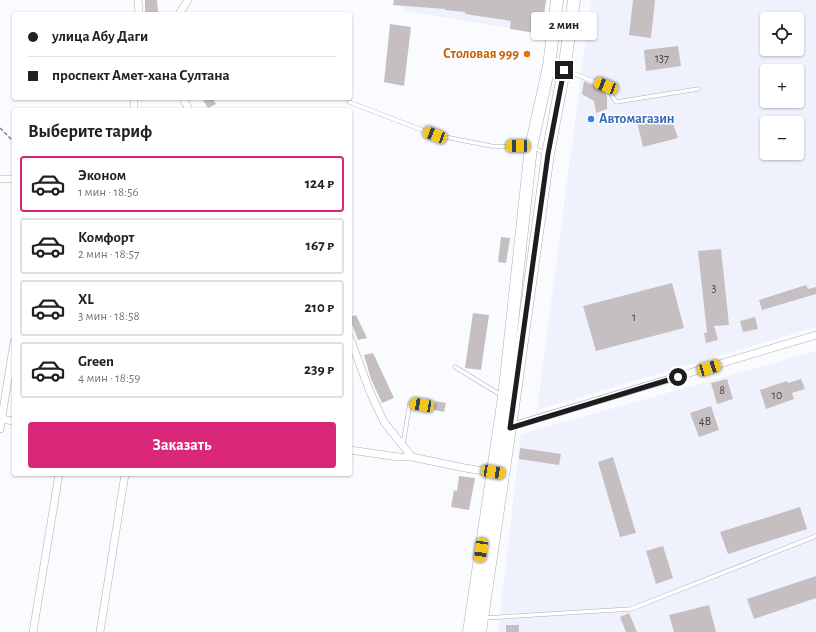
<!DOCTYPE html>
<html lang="ru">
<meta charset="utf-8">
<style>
body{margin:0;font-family:"Alegreya Sans",sans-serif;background:#f2f2f2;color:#222;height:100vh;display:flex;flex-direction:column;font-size:15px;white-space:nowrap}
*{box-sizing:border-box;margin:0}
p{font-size:13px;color:#767676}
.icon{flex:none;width:22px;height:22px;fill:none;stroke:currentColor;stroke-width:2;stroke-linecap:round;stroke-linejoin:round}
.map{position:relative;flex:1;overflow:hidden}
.side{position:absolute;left:12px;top:108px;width:340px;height:368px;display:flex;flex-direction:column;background:#fff;border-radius:4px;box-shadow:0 1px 3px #0004}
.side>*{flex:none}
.top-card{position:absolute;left:12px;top:12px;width:340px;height:88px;border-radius:4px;box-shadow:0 1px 3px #0004;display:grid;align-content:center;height:88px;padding:0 16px;background:#fff}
.tools{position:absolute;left:760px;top:12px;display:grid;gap:8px}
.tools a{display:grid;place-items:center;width:44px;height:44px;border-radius:4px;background:#fff;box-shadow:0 1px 3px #0004;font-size:20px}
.end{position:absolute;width:18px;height:18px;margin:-9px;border:5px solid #1d1d20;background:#fff;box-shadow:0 0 0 2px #fff}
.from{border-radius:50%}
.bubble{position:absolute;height:28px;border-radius:4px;background:#fff;box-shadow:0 1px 3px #0004;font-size:13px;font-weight:600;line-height:28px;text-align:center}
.car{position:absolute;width:12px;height:24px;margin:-12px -6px;border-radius:5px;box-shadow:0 0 3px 1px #0007;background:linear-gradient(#f5c518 24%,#345 0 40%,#f5c518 0 76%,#345 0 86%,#f5c518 0)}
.top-card b{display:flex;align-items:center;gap:14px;height:38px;font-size:15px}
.top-card b+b{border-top:1px solid #e0e0e0}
.top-card i{width:10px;height:10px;background:#222}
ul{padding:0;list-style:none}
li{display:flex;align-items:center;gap:12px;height:56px;margin:0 8px 6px;padding:0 8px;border:2px solid #e0e0e0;border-radius:4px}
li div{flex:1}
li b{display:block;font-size:15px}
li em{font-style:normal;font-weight:600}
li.on{border-color:#db2777}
li>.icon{width:36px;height:36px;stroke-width:1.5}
h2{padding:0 16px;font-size:18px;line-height:48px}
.button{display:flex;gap:8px;margin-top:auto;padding:8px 16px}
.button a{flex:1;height:46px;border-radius:4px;background:#db2777;color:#fff;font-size:16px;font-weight:600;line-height:46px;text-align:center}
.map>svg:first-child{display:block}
.built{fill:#eff2fd;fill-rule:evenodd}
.building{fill:#c6bfc2}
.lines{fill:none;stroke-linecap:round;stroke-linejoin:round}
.lane-casing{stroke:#adaeb5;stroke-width:4.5}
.street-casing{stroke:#adaeb5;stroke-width:8}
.primary-casing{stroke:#adaeb5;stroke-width:13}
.path{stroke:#828285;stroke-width:1.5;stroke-dasharray:4 2;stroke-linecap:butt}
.lane{stroke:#fff;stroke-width:3.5}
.street{stroke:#fff;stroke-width:7}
.primary{stroke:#fff;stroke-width:12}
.route{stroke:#1d1d20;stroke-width:5}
.food-dot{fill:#e8710a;stroke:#fff;stroke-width:1.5}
.shop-dot{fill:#3f7fe0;stroke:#fff;stroke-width:1.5}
.labels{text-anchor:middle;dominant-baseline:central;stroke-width:3;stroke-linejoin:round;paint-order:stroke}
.number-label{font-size:12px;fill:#474648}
.food-label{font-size:14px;font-weight:bold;fill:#c56008;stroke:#fff;text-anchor:end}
.shop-label{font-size:14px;font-weight:bold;fill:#366cbe;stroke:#fff;text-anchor:start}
</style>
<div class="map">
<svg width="816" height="632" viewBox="0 0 816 632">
<rect width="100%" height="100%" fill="#fafbfe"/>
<g class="built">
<polygon points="404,0 547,0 541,33 403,11"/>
<path d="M591,0H816V327L537,410ZM767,19H797V49H767ZM767,71H797V101H767ZM767,123H797V153H767Z"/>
<polygon points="816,351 816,632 498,632 521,434"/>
</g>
<g class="building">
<polygon points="145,0 157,0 158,12 145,12"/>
<polygon points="394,0 546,0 541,34 510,29 511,21 465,14 465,12 445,10 445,9 393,5"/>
<polygon points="633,0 655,0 651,38 629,35"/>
<polygon points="390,24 411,27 404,86 384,82"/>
<polygon points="678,46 681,66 646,71 644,50"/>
<polygon points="584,81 604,90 607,97 607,109 596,113 594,101 582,94"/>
<polygon points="202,98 212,98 216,104 208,108"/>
<polygon points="670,114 678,138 643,147 637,122"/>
<polygon points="501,237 510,238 506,263 498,262"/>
<polygon points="721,249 729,325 714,326 718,340 706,343 704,333 707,333 698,251"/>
<polygon points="672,283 684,328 596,351 583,306"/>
<polygon points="806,285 808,289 816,287 816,294 762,310 759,300"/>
<polygon points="473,313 489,315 481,370 465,368"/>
<polygon points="356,315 367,338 358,340 350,319 350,317"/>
<polygon points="755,317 758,329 743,332 740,321"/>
<polygon points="373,353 394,398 382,403 371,379 364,355"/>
<polygon points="727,379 733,399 717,404 711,383"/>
<polygon points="801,379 805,389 792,393 794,399 766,409 760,390 787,381 788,383"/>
<polygon points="435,401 446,403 444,412 434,410"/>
<polygon points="711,406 719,430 699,437 690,413"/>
<polygon points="520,448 561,454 559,465 519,459"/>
<polygon points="613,457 636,533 620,537 598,462"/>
<polygon points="459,476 475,478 469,510 451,507 454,490 457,491"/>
<polygon points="800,507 807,529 728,554 720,532"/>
<polygon points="663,546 673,578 656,584 646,551"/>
<polygon points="816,576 816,598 754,619 747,599"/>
<polygon points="709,605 716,632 674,632 669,615"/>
<polygon points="629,613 637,632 626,632 620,617"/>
<rect x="506" y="625" width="13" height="7"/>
</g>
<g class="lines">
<g class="lane-casing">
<g id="lane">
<polyline points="567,71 606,86 616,102 698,89"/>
<polyline points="349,102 435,135 491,146 531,147 546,153"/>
<polyline points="455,367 501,395"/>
<polyline points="403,444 410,403 422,405"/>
<polyline points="484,618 631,609 816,536"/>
</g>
</g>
<g class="street-casing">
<g id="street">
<polyline points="138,0 139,14"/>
<polyline points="179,14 188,0"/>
<polyline points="134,98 134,110"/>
<polyline points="183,98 189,110"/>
<polyline points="0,179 14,179"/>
<polyline points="350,338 370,392 384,422 412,457"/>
<polyline points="0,419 14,421"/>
<polyline points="509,427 816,335"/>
<polyline points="0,429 14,342"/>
<polyline points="350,450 398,457 412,457 465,468 496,473"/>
<polyline points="33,632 59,474"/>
<polyline points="100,632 125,474"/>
</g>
</g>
<g class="primary-casing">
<g id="primary">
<polyline points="469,632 504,397 531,147 549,66 557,0"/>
<polyline points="480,632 510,428 548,154 564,70 574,0"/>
</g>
</g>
<polyline class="path" points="0,128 14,142"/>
<use href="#lane" class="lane"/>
<use href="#street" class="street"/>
<use href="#primary" class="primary"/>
</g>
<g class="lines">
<polyline class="route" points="564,70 548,154 510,428 678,377"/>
</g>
<circle class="food-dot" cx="527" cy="54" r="4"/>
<circle class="shop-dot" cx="591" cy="119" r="4"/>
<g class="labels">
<g class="number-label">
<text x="662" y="58">137</text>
<text x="714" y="288">3</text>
<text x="634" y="317">1</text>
<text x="722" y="390">8</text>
<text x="777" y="395">10</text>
<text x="705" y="421">4В</text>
</g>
<g class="food-label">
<text x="519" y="54">Столовая 999</text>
</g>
<g class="shop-label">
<text x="599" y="119">Автомагазин</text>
</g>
</g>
</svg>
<div class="tools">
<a><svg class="icon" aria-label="locate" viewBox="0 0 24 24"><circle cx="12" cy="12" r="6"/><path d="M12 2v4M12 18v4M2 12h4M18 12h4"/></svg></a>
<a>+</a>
<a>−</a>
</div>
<i class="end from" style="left:678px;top:377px"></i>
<i class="end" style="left:564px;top:70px"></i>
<div class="bubble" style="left:531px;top:12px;width:66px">2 мин</div>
<i class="car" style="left:606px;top:86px;rotate:291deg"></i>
<i class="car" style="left:435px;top:135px;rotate:291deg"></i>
<i class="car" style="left:518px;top:146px;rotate:270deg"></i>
<i class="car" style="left:709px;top:368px;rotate:73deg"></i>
<i class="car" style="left:422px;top:405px;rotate:279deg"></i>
<i class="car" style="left:493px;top:472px;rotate:99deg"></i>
<i class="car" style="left:481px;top:550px;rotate:188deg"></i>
<div class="top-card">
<b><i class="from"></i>улица Абу Даги</b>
<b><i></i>проспект Амет-хана Султана</b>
</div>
<section class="side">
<h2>Выберите тариф</h2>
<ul>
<li class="on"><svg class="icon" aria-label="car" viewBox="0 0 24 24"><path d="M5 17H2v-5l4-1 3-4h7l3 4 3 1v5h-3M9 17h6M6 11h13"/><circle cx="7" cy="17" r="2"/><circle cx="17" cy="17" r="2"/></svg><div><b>Эконом</b><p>1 мин · 18:56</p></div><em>124 ₽</em></li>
<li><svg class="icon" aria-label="car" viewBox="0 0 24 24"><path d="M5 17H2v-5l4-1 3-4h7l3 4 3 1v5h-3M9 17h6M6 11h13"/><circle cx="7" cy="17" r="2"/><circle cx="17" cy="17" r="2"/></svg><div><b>Комфорт</b><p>2 мин · 18:57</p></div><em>167 ₽</em></li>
<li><svg class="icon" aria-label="car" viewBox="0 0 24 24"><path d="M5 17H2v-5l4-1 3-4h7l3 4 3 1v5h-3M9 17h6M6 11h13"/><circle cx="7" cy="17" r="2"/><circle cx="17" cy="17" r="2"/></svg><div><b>XL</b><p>3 мин · 18:58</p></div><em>210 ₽</em></li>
<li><svg class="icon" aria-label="car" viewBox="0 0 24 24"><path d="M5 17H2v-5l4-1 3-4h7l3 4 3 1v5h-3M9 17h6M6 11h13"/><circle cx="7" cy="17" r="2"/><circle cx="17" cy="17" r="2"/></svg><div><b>Green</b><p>4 мин · 18:59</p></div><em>239 ₽</em></li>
</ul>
<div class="button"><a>Заказать</a></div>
</section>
</div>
